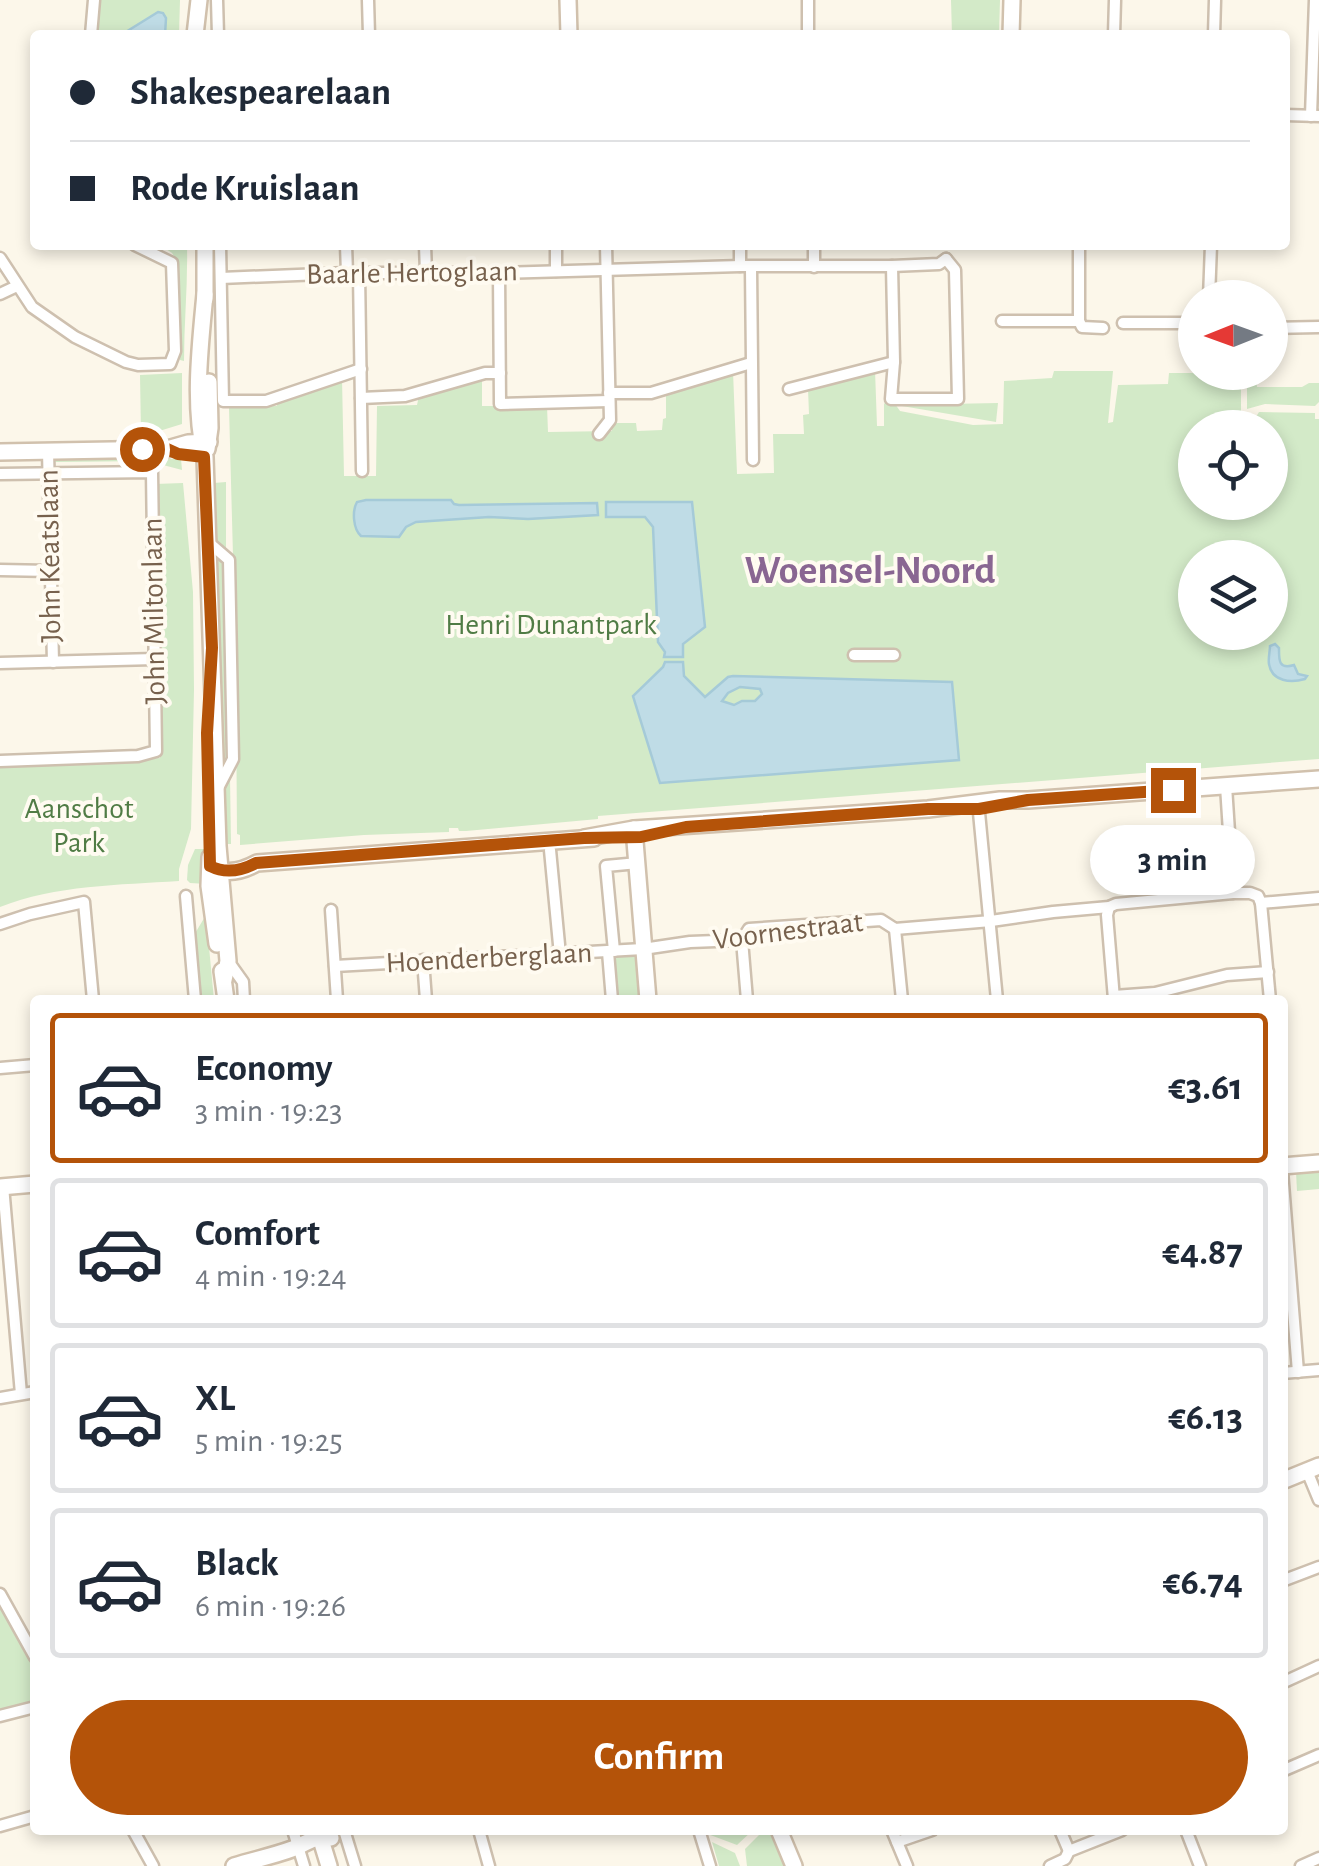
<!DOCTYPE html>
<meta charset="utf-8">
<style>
body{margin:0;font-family:"Alegreya Sans",sans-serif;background:#f2f2f3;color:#1f2937;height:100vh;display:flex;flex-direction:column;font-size:38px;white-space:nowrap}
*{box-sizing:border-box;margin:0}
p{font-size:32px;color:#747a83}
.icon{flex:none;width:55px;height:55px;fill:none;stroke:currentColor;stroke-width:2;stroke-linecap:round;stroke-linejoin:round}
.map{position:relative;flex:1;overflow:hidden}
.drawer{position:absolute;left:30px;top:995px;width:1258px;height:840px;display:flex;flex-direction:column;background:#fff;border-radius:10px;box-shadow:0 5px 15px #0003}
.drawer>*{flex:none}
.hud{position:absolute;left:30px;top:30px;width:1260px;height:220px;border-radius:10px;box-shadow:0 5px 15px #0003;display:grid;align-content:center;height:220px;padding:0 40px;background:#fff}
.needle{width:65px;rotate:269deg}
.buttons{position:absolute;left:1178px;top:280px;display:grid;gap:20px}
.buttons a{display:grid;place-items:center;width:110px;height:110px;border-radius:50%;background:#fff;box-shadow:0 5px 15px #0003;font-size:50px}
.end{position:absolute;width:45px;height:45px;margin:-22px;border:12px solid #b45309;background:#fff;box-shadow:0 0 0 5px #fff}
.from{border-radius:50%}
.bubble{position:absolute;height:70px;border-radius:35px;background:#fff;box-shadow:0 5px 15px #0003;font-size:32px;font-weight:600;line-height:70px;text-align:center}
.hud b{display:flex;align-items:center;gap:35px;height:95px;font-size:38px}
.hud b+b{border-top:2px solid #e0e1e3}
.hud i{width:25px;height:25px;background:#1f2937}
ul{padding:18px 0 0;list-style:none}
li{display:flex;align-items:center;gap:30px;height:150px;margin:0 20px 15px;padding:0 20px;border:5px solid #e0e1e3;border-radius:10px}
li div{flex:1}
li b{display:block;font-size:38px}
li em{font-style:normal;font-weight:600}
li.current{border-color:#b45309}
li>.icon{width:90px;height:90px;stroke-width:1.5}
.primary-button{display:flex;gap:20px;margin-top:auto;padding:20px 40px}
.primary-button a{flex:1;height:115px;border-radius:60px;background:#b45309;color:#fff;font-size:40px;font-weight:600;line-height:115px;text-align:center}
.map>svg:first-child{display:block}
.green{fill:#d3eac8;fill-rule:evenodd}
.water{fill:#bfdce6;stroke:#a5cad8;stroke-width:2.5;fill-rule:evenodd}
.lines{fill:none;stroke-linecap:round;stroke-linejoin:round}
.street-casing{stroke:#cec0af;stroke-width:15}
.secondary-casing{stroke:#d1c1ad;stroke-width:20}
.street{stroke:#fff;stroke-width:10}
.secondary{stroke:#fff;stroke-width:15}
.route{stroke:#b45309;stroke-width:12}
.labels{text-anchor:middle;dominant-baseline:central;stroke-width:8;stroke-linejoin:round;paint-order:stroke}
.street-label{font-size:30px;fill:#77614d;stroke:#fffbf1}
.park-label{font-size:30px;fill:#507c45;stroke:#fffbf1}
.district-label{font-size:40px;font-weight:bold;fill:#896692;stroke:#fffbf1}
</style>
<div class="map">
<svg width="1319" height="1866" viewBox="0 0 1319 1866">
<rect width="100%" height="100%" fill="#fcf7ea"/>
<g class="green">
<polygon points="99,0 180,0 179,35 95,35"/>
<polygon points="951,0 1000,0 999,35 952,35"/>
<path d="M160,245H187C188,284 184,322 184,361L180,360L176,259L172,253Z"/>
<path d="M875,370L877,426H884V404L890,397L900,411L973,425L1003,424L1004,381L1052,378L1054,371H1113L1108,423L1113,422L1118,385L1168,384L1169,373H1241V414L1249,415L1250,420H1254L1259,412L1315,413V419H1319V759L598,816V819L466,831H459L458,828H449V832L364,835L240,845V835L237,834L235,556H233L229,407L277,406V396L342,378L344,476H376L377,406L417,405L419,396L482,377V406H547L548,432L612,431V423H636L637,431L662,430L663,419L666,418V390L733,371L737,474L774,473L773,434H804L803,415L809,414L808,389ZM1195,428H1270V502H1195ZM1195,558H1270V632H1195Z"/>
<polygon points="182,373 182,424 156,432 141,433 140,375"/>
<polygon points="1247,373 1255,373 1257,387 1302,387 1309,383 1319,383 1319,402 1315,406 1265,404 1247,409"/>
<polygon points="998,403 996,422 896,405"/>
<polygon points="57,457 181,459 182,470 148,461 55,462"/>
<polygon points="226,482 226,552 215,544 214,483"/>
<path d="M183,483L193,592L194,690L191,829L179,869V881C120,885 55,885 0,907V767L160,758L155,484Z"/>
<polygon points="216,556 226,569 231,757 220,778"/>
<polygon points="230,777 231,844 222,844 220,793"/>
<polygon points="195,849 205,849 207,884 190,883 187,880 188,865"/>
<polygon points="206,915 214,1000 202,1000 197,945 194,943 194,935"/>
<polygon points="640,954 645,1000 618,1000 615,956"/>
<polygon points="1319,1170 1319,1189 1297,1191 1296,1172"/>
<polygon points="0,1603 35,1665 35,1703 0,1713"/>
<polygon points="704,1830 753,1830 737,1845 705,1833"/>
<polygon points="764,1830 773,1830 788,1866 747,1866 745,1849"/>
<polygon points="712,1842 735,1853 740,1866 719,1866"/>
</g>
<g class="water">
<polygon points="158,12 163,13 166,18 165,35 121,35"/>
<path d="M366,500H451L454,504L459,505L597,503L598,515L528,519L489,517L416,522L406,527L399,537L361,536C353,529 352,511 357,502Z"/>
<polygon points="606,502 692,502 705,627 683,644 683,657 664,657 665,652 658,642 653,527 645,517 606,517"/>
<path d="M1275,644L1279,648C1279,659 1278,670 1294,665L1298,674L1307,676L1305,679C1291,683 1272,682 1269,664C1268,658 1270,652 1270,646Z"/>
<path d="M665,662H683L684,676L705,697L728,677L733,676L952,682L959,760L660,783L633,696L663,667ZM740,687L760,689L762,694L755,701H742L734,705L722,701L728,693Z"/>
</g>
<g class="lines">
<g class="street-casing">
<g id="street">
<polyline points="217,0 218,35"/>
<polyline points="368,0 369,35"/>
<polyline points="808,0 808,35"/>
<polyline points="91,35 94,0"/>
<polyline points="1114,35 1115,0"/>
<polyline points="1214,35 1215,0"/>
<polyline points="1285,115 1319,116"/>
<polyline points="1311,116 1315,0"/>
<polyline points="220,245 223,401 266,401 361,369"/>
<polyline points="346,245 347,273"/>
<polyline points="425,245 426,273"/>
<polyline points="556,245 556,271"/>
<polyline points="740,245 740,266"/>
<polyline points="814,245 814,267"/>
<polyline points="0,258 32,307 75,337 126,362 138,365 170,364 175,351 172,263 135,245"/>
<polyline points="892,266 894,362 891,399 958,399 955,270 946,259"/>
<polyline points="751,268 753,460"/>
<polyline points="359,273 362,471"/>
<polyline points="499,273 500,404 609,401"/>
<polyline points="221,278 347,273 499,273 740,266 892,266 939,264 946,259"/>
<polyline points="0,294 17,286"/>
<polyline points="1209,298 1211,245"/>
<polyline points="1002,321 1079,321 1082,327 1103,328"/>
<polyline points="1079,321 1079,245"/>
<polyline points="1123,323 1195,323"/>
<polyline points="1270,328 1319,327"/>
<polyline points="789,389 894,362"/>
<polyline points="609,393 651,393 751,363"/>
<polyline points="361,398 405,396 485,373 500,373"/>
<polyline points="599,434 610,420 606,245"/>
<polyline points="48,451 53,662"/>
<polyline points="0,474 152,472 156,751 138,756 0,761"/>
<polyline points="207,541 229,560 233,759 217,790"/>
<polyline points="0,570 51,571"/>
<polyline points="854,655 894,655"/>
<polyline points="0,663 155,659"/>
<polyline points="1226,786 1233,893"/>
<polyline points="978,802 997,1000"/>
<polyline points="550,850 560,955"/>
<polyline points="186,896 195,1000"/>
<polyline points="1261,903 1270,1000"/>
<polyline points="1109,907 1107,915 1114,999"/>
<polyline points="331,910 337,1000"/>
<polyline points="0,924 30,914 84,902 93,1000"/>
<polyline points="895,929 902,1000"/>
<polyline points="742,940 747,1000"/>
<polyline points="614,951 606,866 638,863"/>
<polyline points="608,952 612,1000"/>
<polyline points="423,960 426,1000"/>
<polyline points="228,961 243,982 244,1000"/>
<polyline points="335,966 643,949 690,942 742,940 749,929 881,920 895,929 991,921 1053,912 1109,907 1116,904 1233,893 1250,893 1258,896 1261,903 1319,898"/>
<polyline points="1114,996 1155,993 1227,975 1268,972"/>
<polyline points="0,1068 35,1065"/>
<polyline points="1282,1171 1298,1372"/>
<polyline points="3,1186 21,1394"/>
<polyline points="1282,1373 1319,1370"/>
<polyline points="0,1398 35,1392"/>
<polyline points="1307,1471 1319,1500"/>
<polyline points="1282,1581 1319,1567"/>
<polyline points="0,1594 35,1657"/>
<polyline points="1282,1683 1319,1666"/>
<polyline points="0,1716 35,1707"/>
<polyline points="1282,1771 1319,1755"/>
<polyline points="0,1826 35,1816"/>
<polyline points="133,1830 153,1866"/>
<polyline points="293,1830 304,1866"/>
<polyline points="344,1830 355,1866"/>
<polyline points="479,1830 489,1866"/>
<polyline points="699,1830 710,1866"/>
<polyline points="892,1830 907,1866"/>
<polyline points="1060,1830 1069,1851"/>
<polyline points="1186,1830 1200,1866"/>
<polyline points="897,1842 932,1830"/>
<polyline points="1050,1866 1065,1859 1069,1851 1122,1830"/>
<polyline points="1301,1866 1319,1858"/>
</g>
</g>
<g class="secondary-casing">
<g id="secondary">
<polyline points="568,0 569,35"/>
<polyline points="195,35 199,0"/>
<polyline points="1011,35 1012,0"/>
<path d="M205,294C200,347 193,404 205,457L218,846L228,961L224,980"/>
<polyline points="205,299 205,245"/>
<polyline points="207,449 210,428 209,382"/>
<polyline points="0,452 167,449 188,443 209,442"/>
<polyline points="634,829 648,1000"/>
<polyline points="584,838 634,829 928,809 1000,800 1028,800 1319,779"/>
<polyline points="210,857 209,886 217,944"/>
<path d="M215,868C228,875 244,870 257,863L594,838"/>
<polyline points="222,971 226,1000"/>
<polyline points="1282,1166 1319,1163"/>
<polyline points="0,1187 35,1184"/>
<polyline points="1282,1481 1319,1466"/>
<polyline points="318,1830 329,1866"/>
<polyline points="779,1830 794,1866"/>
<path d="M234,1866C253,1860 273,1856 292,1849C307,1844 313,1835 331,1838"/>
</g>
</g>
<use href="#street" class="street"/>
<use href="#secondary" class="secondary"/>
</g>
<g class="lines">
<path class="route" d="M142,449H167L178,454L204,457L212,648L207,733L210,866C226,874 241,871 256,863L584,838L641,837L686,827L928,809H979L1028,800L1173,790"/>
</g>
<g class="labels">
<g class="street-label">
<text transform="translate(412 273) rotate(-1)">Baarle Hertoglaan</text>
<text transform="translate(50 556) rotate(-91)">John Keatslaan</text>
<text transform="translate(154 611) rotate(-91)">John Miltonlaan</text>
<text transform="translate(788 931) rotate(-7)">Voornestraat</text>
<text transform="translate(489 958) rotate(-3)">Hoenderberglaan</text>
</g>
<g class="park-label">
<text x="551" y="625">Henri Dunantpark</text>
<text x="79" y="809">Aanschot<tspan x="79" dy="34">Park</tspan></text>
</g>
<g class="district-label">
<text x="870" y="571">Woensel-Noord</text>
</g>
</g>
</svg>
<div class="buttons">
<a><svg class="needle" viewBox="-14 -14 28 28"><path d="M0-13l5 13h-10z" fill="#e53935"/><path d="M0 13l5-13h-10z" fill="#747a83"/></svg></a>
<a><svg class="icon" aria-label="locate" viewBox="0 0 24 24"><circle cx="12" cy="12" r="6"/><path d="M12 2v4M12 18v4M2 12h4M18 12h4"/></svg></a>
<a><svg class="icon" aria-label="layers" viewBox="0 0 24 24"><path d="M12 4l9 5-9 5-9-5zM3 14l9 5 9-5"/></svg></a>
</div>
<i class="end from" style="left:142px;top:449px"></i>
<i class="end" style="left:1173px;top:790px"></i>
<div class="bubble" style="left:1090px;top:825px;width:165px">3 min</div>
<div class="hud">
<b><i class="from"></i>Shakespearelaan</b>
<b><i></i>Rode Kruislaan</b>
</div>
<section class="drawer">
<ul>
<li class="current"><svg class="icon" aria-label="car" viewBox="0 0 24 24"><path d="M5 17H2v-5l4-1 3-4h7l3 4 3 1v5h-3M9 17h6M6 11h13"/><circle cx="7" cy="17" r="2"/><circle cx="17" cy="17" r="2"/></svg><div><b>Economy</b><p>3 min · 19:23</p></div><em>€3.61</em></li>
<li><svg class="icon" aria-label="car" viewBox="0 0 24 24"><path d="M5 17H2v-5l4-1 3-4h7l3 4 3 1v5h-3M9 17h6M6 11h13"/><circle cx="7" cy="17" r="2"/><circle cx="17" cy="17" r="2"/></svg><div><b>Comfort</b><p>4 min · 19:24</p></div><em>€4.87</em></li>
<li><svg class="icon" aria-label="car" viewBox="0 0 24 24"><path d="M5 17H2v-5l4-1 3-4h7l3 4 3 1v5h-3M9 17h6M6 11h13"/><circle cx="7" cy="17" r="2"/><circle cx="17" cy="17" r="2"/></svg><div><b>XL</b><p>5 min · 19:25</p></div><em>€6.13</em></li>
<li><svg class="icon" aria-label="car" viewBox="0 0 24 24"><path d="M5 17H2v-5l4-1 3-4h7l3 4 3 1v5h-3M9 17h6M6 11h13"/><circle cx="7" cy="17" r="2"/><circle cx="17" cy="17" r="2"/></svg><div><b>Black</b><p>6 min · 19:26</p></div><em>€6.74</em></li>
</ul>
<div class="primary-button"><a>Confirm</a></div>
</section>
</div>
